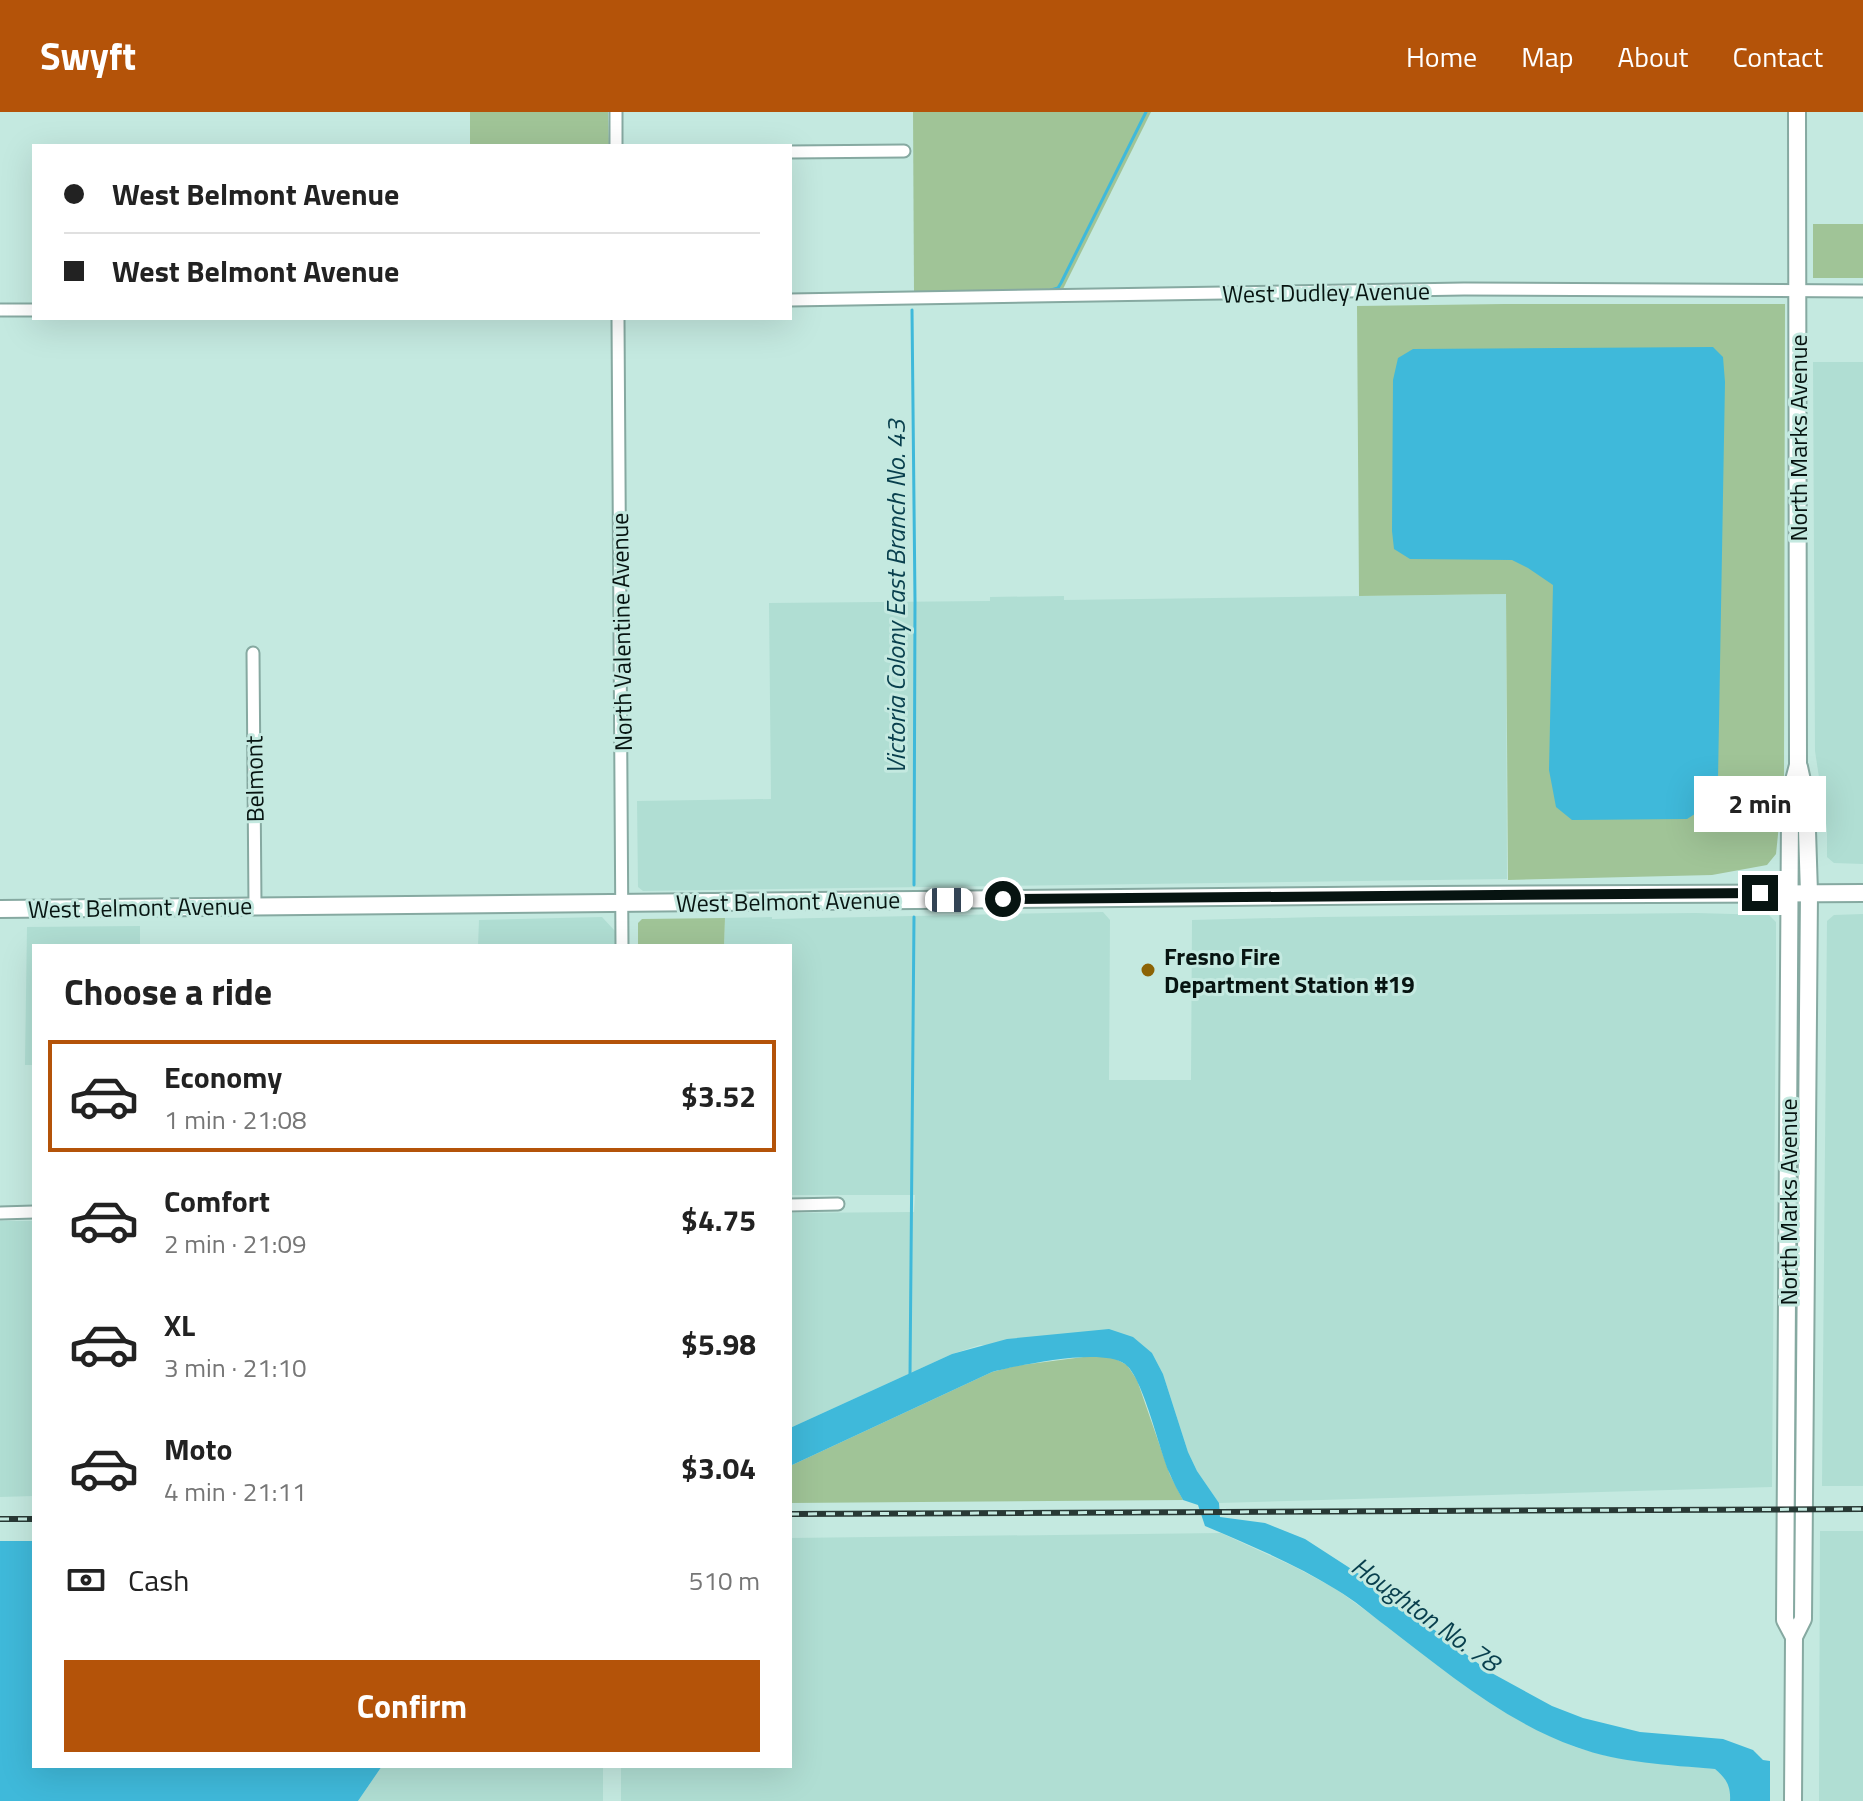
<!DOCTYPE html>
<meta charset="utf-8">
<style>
body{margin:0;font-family:"Titillium Web",sans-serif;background:#f6f6f6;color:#222;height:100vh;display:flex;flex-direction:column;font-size:30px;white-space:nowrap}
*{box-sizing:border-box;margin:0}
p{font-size:26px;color:#767676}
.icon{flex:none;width:44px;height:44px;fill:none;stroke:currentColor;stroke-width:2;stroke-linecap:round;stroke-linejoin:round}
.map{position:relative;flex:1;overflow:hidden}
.side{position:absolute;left:32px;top:832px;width:760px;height:824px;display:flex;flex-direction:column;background:#fff;border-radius:0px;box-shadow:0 8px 32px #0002}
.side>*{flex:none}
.banner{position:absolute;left:32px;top:32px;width:760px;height:176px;border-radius:0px;box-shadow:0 8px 32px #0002;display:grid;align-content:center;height:176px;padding:0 32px;background:#fff}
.end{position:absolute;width:36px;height:36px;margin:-18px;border:10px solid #071411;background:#fff;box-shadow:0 0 0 4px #fff}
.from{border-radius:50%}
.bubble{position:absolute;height:56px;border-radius:0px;background:#fff;box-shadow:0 8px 32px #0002;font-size:26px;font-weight:700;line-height:56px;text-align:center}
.car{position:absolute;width:24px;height:48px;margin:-24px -12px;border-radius:10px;box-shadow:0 0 6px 2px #0007;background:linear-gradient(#fff 24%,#345 0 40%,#fff 0 76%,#345 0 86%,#fff 0)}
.banner b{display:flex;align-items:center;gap:28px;height:76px;font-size:30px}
.banner b+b{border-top:2px solid #e0e0e0}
.banner i{width:20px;height:20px;background:#222}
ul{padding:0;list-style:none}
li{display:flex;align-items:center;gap:24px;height:112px;margin:0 16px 12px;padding:0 16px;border:4px solid transparent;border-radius:0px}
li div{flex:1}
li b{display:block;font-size:30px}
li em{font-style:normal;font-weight:700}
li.on{border-color:#b45309}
li>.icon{width:72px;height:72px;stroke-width:1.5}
h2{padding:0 32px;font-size:36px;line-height:96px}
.pay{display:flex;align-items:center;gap:20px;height:88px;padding:0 32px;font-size:30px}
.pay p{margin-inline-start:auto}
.button{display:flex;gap:16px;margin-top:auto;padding:16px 32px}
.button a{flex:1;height:92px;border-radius:0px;background:#b45309;color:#fff;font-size:32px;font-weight:700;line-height:92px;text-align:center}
header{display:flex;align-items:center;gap:48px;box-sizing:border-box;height:112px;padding:0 40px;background:#b45309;color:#fff}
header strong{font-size:38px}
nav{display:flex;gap:44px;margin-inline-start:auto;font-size:28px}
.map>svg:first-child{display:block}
.built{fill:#b0ded3}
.green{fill:#a0c497}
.water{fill:#3fb9da}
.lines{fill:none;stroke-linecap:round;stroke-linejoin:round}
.stream{stroke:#3fb9da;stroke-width:3}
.street-casing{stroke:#86a9a1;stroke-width:15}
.secondary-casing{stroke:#86a9a1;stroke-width:20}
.street{stroke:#fff;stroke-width:11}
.secondary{stroke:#fff;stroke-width:16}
.rail-casing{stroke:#283935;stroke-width:6}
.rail{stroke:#c4e9e0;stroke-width:3;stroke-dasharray:9;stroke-linecap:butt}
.route{stroke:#071411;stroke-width:10}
.poi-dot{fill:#8c6305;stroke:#c4e9e0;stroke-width:3}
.labels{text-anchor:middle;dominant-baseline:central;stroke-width:6;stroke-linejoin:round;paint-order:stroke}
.street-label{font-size:24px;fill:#071411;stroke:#c4e9e0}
.poi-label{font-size:24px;font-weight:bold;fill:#071411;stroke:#c4e9e0;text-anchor:start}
.water-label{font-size:26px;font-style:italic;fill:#083f4d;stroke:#c4e9e0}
</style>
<header>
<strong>Swyft</strong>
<nav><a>Home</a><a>Map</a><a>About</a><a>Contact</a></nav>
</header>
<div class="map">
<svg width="1863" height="1689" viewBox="0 0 1863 1689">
<rect width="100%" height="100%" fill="#c4e9e0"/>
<g class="built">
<polygon points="1813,250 1863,250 1863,752 1834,751 1827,745 1827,718 1815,639"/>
<polygon points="1506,482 1507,767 643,779 638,775 637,689 771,687 769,491 990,489 990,485 1064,484 1064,488"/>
<polygon points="1103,800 1110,808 1109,968 1191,968 1192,808 1319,805 1696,801 1769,803 1776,810 1776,854 1772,1375 1219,1391 1197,1359 1188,1340 1163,1262 1152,1241 980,1233 952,1242 790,1316 790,1101 914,1100 915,1083 790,1083 790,834 724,834 725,806 772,805 772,807"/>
<polygon points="1863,802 1863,1374 1822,1374 1827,809 1834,803"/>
<polygon points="602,805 615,819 615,834 478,834 479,808"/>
<polygon points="140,814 140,834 34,834 34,953 25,953 27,815"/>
<polygon points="0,1109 34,1109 34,1384 0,1385"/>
<polygon points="1820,1419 1863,1419 1863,1689 1819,1689"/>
<polygon points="1221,1421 1295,1455 1336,1477 1505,1600 1538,1618 1575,1635 1607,1644 1637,1649 1715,1657 1725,1665 1731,1678 1730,1689 621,1689 621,1654 790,1654 790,1426"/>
<polygon points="382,1654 603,1654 603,1689 358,1689"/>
</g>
<g class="green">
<polygon points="470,0 608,0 609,34 470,34"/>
<polygon points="913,0 1151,0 1062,179 914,181"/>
<rect x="1813" y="112" width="50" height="54"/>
<polygon points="1504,192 1785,192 1784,664 1776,742 1767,753 1712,763 1508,768 1506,482 1359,484 1357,194"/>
<polygon points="725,806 724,834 638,834 638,811 642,807"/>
<polygon points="1091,1244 1112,1245 1127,1253 1137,1268 1170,1363 1183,1388 790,1391 790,1354 992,1260 1015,1254"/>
</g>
<g class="water">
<polygon points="1713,235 1723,245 1725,270 1718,667 1715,689 1687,707 1572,708 1556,695 1549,658 1553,473 1528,456 1512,448 1410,447 1394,437 1392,419 1393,268 1398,246 1413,237"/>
<path d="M1109,1217L1133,1225L1152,1241L1163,1262L1188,1340L1197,1359L1219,1391L1220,1405L1265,1411L1305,1427L1376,1473L1488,1559L1552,1594L1583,1606L1640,1620L1723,1627L1753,1638L1763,1648L1770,1649V1689H1730C1731,1674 1726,1666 1715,1657C1669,1653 1620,1651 1576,1635C1505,1610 1445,1559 1386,1514C1370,1502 1354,1488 1337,1478C1296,1452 1249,1433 1205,1414L1198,1393L1183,1388C1178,1379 1173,1370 1169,1360C1159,1337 1143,1265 1125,1252C1102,1235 1020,1253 992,1260L790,1354V1316L952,1242L1007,1227Z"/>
<polygon points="0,1429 34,1429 34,1654 382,1654 358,1689 0,1689"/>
</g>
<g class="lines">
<g class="stream">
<polyline points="1051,178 1058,176 1061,171 1146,0"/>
<polyline points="915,181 1035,179"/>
<polyline points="912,198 915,489 914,773"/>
<polyline points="910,1264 914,805"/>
</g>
<g class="street-casing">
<g id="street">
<polyline points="616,0 616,34"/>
<polyline points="790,40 904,39"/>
<polyline points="790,188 1464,177 1863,179"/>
<polyline points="0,198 34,198"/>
<polyline points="618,206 622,834"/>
<polyline points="253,541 255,793"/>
<polyline points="790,1093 838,1092"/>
<polyline points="0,1101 34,1100"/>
</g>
</g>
<g class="secondary-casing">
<g id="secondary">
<polyline points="0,797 1432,783 1863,781"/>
<polyline points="1794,1525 1785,1508 1790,702 1793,672 1798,653 1797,0"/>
<polyline points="1793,1689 1794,1525 1803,1507 1809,781 1806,687 1799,655"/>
</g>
</g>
<use href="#street" class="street"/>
<use href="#secondary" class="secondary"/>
<g class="rail-casing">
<g id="rail">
<polyline points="790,1402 1863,1397"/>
<polyline points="0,1407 34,1407"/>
</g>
</g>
<use href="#rail" class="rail"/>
</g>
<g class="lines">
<polyline class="route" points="1003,787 1760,781"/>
</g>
<circle class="poi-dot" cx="1148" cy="858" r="8"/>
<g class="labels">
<g class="street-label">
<text transform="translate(1326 180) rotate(-1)">West Dudley Avenue</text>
<text transform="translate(1798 326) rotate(-90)">North Marks Avenue</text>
<text transform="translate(621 520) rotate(-91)">North Valentine Avenue</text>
<text transform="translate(254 667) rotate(-91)">Belmont</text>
<text transform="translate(788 789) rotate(-1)">West Belmont Avenue</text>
<text transform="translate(140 795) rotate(-1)">West Belmont Avenue</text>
<text transform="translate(1788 1090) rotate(-90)">North Marks Avenue</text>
</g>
<g class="poi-label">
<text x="1164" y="844">Fresno Fire<tspan x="1164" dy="28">Department Station #19</tspan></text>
</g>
<g class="water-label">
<text transform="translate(895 485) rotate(-90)">Victoria Colony East Branch No. 43</text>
<text transform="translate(1426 1502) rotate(36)">Houghton No. 78</text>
</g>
</g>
</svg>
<i class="end from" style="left:1003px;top:787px"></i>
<i class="end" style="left:1760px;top:781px"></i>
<div class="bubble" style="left:1694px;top:664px;width:132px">2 min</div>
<i class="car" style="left:949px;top:788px;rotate:90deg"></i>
<div class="banner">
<b><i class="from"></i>West Belmont Avenue</b>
<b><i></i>West Belmont Avenue</b>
</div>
<section class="side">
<h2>Choose a ride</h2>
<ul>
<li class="on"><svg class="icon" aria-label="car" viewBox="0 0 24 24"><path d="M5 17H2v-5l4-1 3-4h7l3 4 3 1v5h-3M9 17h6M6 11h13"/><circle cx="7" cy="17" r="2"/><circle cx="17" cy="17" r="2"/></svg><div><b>Economy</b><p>1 min · 21:08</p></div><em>$3.52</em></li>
<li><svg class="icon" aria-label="car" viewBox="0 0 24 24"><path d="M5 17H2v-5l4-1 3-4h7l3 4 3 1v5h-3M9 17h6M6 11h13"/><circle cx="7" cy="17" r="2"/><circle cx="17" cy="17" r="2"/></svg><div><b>Comfort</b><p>2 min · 21:09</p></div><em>$4.75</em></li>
<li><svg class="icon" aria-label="car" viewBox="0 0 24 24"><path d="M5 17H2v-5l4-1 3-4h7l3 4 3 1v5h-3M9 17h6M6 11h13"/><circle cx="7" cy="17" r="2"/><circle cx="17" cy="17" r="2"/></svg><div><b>XL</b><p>3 min · 21:10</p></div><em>$5.98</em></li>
<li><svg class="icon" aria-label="car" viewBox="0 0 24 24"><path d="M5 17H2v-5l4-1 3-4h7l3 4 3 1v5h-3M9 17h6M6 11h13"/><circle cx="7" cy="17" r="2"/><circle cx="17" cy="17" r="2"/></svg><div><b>Moto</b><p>4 min · 21:11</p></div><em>$3.04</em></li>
</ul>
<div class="pay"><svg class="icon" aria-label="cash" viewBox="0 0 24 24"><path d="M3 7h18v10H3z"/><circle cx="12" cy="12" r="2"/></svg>Cash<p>510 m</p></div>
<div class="button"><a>Confirm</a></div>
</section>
</div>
